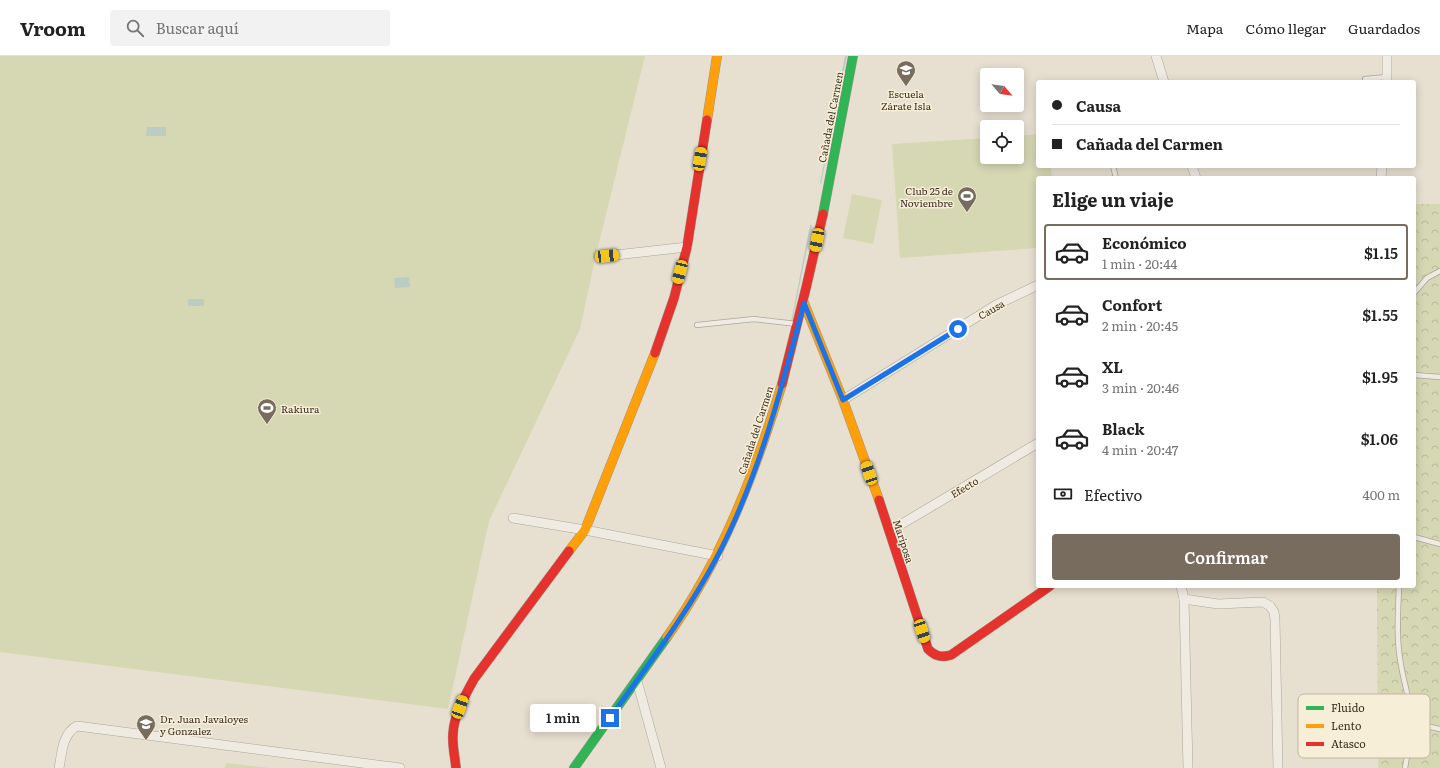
<!DOCTYPE html>
<html lang="es">
<meta charset="utf-8">
<style>
body{margin:0;font-family:Literata,serif;background:#f2f2f2;color:#222;height:100vh;display:flex;flex-direction:column;font-size:15px;white-space:nowrap}
*{box-sizing:border-box;margin:0}
p{font-size:13px;color:#767676}
.icon{flex:none;width:22px;height:22px;fill:none;stroke:currentColor;stroke-width:2;stroke-linecap:round;stroke-linejoin:round}
.map{position:relative;flex:1;overflow:hidden}
.sheet{position:absolute;left:1036px;top:120px;width:380px;height:412px;display:flex;flex-direction:column;background:#fff;border-radius:4px;box-shadow:0 2px 10px #0003}
.sheet>*{flex:none}
.hud{position:absolute;left:1036px;top:24px;width:380px;height:88px;border-radius:4px;box-shadow:0 2px 10px #0003;display:grid;align-content:center;height:88px;padding:0 16px;background:#fff}
.needle{width:26px;rotate:118deg}
.controls{position:absolute;left:980px;top:12px;display:grid;gap:8px}
.controls a{display:grid;place-items:center;width:44px;height:44px;border-radius:4px;background:#fff;box-shadow:0 2px 10px #0003;font-size:20px}
.end{position:absolute;width:18px;height:18px;margin:-9px;border:5px solid #1a73e8;background:#fff;box-shadow:0 0 0 2px #fff}
.from{border-radius:50%}
.bubble{position:absolute;height:28px;border-radius:4px;background:#fff;box-shadow:0 2px 10px #0003;font-size:13px;font-weight:600;line-height:28px;text-align:center}
.car{position:absolute;width:12px;height:24px;margin:-12px -6px;border-radius:5px;box-shadow:0 0 3px 1px #0007;background:linear-gradient(#f5c518 24%,#345 0 40%,#f5c518 0 76%,#345 0 86%,#f5c518 0)}
.hud b{display:flex;align-items:center;gap:14px;height:38px;font-size:15px}
.hud b+b{border-top:1px solid #e0e0e0}
.hud i{width:10px;height:10px;background:#222}
ul{padding:0;list-style:none}
li{display:flex;align-items:center;gap:12px;height:56px;margin:0 8px 6px;padding:0 8px;border:2px solid transparent;border-radius:4px}
li div{flex:1}
li b{display:block;font-size:15px}
li em{font-style:normal;font-weight:600}
li.current{border-color:#786c5e}
li>.icon{width:36px;height:36px;stroke-width:1.5}
h2{padding:0 16px;font-size:18px;line-height:48px}
.pay{display:flex;align-items:center;gap:10px;height:44px;padding:0 16px;font-size:15px}
.pay p{margin-inline-start:auto}
.cta{display:flex;gap:8px;margin-top:auto;padding:8px 16px}
.cta a{flex:1;height:46px;border-radius:4px;background:#786c5e;color:#fff;font-size:16px;font-weight:600;line-height:46px;text-align:center}
header{display:flex;align-items:center;gap:24px;box-sizing:border-box;height:56px;padding:0 20px;background:#fff;border-bottom:1px solid #e0e0e0}
header strong{font-size:19px}
nav{display:flex;gap:22px;margin-inline-start:auto;font-size:14px}
.search{width:280px;height:36px;background:#f2f2f2;display:flex;align-items:center;gap:10px;box-sizing:border-box;padding:0 14px;border-radius:4px;color:#767676;font-size:15px}
.map>svg:first-child{display:block}
.park{fill:url(#park-crowns)}
.pitch{fill:#d6d7b3}
.water{fill:#bcccc2}
.lines{fill:none;stroke-linecap:round;stroke-linejoin:round}
.lane-casing{stroke:#ada599;stroke-width:6}
.street-casing{stroke:#ada599;stroke-width:10}
.fast-casing{stroke:#9c958a;stroke-width:10}
.slow-casing{stroke:#9c958a;stroke-width:10}
.jam-casing{stroke:#9c958a;stroke-width:10}
.lane{stroke:#efebe3;stroke-width:4.5}
.street{stroke:#efebe3;stroke-width:9}
.fast{stroke:#30b455;stroke-width:9}
.slow{stroke:#ff9f0a;stroke-width:9}
.jam{stroke:#e5322d;stroke-width:9}
.route{stroke:#1a73e8;stroke-width:5}
.labels{text-anchor:middle;dominant-baseline:central;stroke-width:3;stroke-linejoin:round;paint-order:stroke}
.poi-label{font-size:10px;fill:#3d2e20;stroke:#f7eed8;text-anchor:start}
.street-label{font-size:10px;fill:#3d2e20;stroke:#f7eed8}
.key{fill:#f7eed8;stroke:#bfb4a1;stroke-width:1}
.key-label{font-size:11px;fill:#3d2e20}
</style>
<header>
<strong>Vroom</strong>
<div class="search"><svg class="icon" aria-label="search" viewBox="0 0 24 24"><circle cx="10" cy="10" r="6"/><path d="M15 15l6 6"/></svg>Buscar aquí</div>
<nav><a>Mapa</a><a>Cómo llegar</a><a>Guardados</a></nav>
</header>
<div class="map">
<svg width="1440" height="712" viewBox="0 0 1440 712">
<defs>
<pattern id="park-crowns" width="20" height="18" patternUnits="userSpaceOnUse"><rect width="20" height="18" fill="#d6d7b3"/><path d="M2 6a3 3 0 1 1 6 0M12 15a3 3 0 1 1 6 0" fill="none" stroke="#b9b99a"/></pattern>
</defs>
<rect width="100%" height="100%" fill="#e7e0d1"/>
<polygon class="park" points="1414,148 1440,148 1440,712 1378,712 1377,530 1414,530"/>
<g class="pitch">
<polygon points="0,0 645,0 595,203 580,273 489,465 448,653 0,596"/>
<polygon points="1038,78 1038,110 1051,110 1052,122 1038,122 1038,192 900,202 892,88 987,82 987,101 1017,101 1017,80"/>
<polygon points="852,138 882,144 873,188 843,182"/>
<polygon points="226,707 270,712 225,712"/>
</g>
<g class="water">
<polygon points="845,0 847,0 821,128 820,127"/>
<polygon points="147,71 166,71 166,80 146,80"/>
<polygon points="810,169 812,169 792,266 791,266"/>
<polygon points="409,221 410,231 395,232 394,222"/>
<rect x="188" y="243" width="16" height="7"/>
</g>
<g class="lines">
<g class="lane-casing">
<g id="lane">
<polyline points="1365,23 1387,21"/>
<polyline points="1113,110 1116,122"/>
<polyline points="1414,237 1427,222 1440,215"/>
<polyline points="697,269 754,263 797,268"/>
<polyline points="1414,319 1440,321"/>
<polyline points="1414,481 1440,488"/>
<path d="M1399,530C1398,556 1396,583 1401,609C1404,628 1411,647 1412,667C1412,681 1407,698 1405,712"/>
<polyline points="1412,667 1440,673"/>
</g>
</g>
<g class="street-casing">
<g id="street">
<polyline points="1156,0 1164,26"/>
<polyline points="1387,0 1387,26"/>
<polyline points="1192,110 1196,122"/>
<polyline points="1381,122 1382,110"/>
<polyline points="607,200 687,191"/>
<polyline points="843,344 996,249 1038,229"/>
<polyline points="513,462 585,474 718,500"/>
<polyline points="890,475 1038,387"/>
<polyline points="1181,530 1184,543 1188,712"/>
<polyline points="1184,543 1218,548 1263,546 1270,550 1274,556 1275,563 1278,712"/>
<polyline points="637,625 661,712"/>
<path d="M59,712C62,697 62,678 77,670L400,712"/>
</g>
</g>
<g class="fast-casing">
<g id="fast">
<polyline points="823,158 853,0"/>
<polyline points="574,712 667,581"/>
</g>
</g>
<g class="slow-casing">
<g id="slow">
<polyline points="707,64 717,0"/>
<polyline points="804,247 843,344 879,444"/>
<polyline points="569,495 585,474 655,297"/>
<path d="M667,581C722,504 755,417 782,328"/>
</g>
</g>
<g class="jam-casing">
<g id="jam">
<polyline points="655,297 674,242 687,191 707,64"/>
<polyline points="782,328 806,232 823,158"/>
<path d="M879,444L928,593C935,600 941,602 951,599L1050,530"/>
<path d="M456,712C455,701 452,689 453,678C454,658 465,640 474,623L569,495"/>
</g>
</g>
<use href="#lane" class="lane"/>
<use href="#street" class="street"/>
<use href="#fast" class="fast"/>
<use href="#slow" class="slow"/>
<use href="#jam" class="jam"/>
</g>
<g class="lines">
<path class="route" d="M610,662C647,610 687,558 717,501C758,423 782,332 804,247L843,344L958,273"/>
</g>
<defs>
<g id="school-pin" transform="scale(1)"><path d="M0 17L-7.5 6A9.5 9.5 0 1 1 7.5 6Z" fill="#786c5e" stroke="#f7eed8"/><path d="M0-5L7-2L0 1L-7-2ZM-4 1L0 2.5L4 1V4Q0 6-4 4Z" fill="#fff"/></g>
<g id="stadium-pin" transform="scale(1)"><path d="M0 17L-7.5 6A9.5 9.5 0 1 1 7.5 6Z" fill="#786c5e" stroke="#f7eed8"/><path d="M0-5a6.5 5 0 1 0 0 10a6.5 5 0 1 0 0-10ZM-3.5-1.8h7v3.6h-7Z" fill="#fff"/></g>
</defs>
<g fill-rule="evenodd">
<use href="#school-pin" x="906" y="14"/>
<use href="#stadium-pin" x="967" y="140"/>
<use href="#stadium-pin" x="267" y="352"/>
<use href="#school-pin" x="146" y="668"/>
</g>
<g class="labels">
<g class="poi-label">
<text x="906" y="37" text-anchor="middle">Escuela<tspan x="906" dy="12">Zárate Isla</tspan></text>
<text x="953" y="134" text-anchor="end">Club 25 de<tspan x="953" dy="12">Noviembre</tspan></text>
<text x="281" y="352">Rakiura</text>
<text x="160" y="662">Dr. Juan Javaloyes<tspan x="160" dy="12">y Gonzalez</tspan></text>
</g>
<g class="street-label">
<text transform="translate(830 61) rotate(-79)">Cañada del Carmen</text>
<text transform="translate(991 253) rotate(-30)">Causa</text>
<text transform="translate(755 374) rotate(-72)">Cañada del Carmen</text>
<text transform="translate(964 431) rotate(-31)">Efecto</text>
<text transform="translate(904 485) rotate(72)">Mariposa</text>
</g>
</g>
<rect x="1298" y="638" width="132" height="64" rx="6" class="key"/>
<rect x="1306" y="650" width="18" height="4" fill="#30b455"/>
<rect x="1306" y="668" width="18" height="4" fill="#ff9f0a"/>
<rect x="1306" y="686" width="18" height="4" fill="#e5322d"/>
<g class="key-label">
<text x="1331" y="656">Fluido</text>
<text x="1331" y="674">Lento</text>
<text x="1331" y="692">Atasco</text>
</g>
</svg>
<div class="controls">
<a><svg class="needle" viewBox="-14 -14 28 28"><path d="M0-13l5 13h-10z" fill="#e53935"/><path d="M0 13l5-13h-10z" fill="#767676"/></svg></a>
<a><svg class="icon" aria-label="locate" viewBox="0 0 24 24"><circle cx="12" cy="12" r="6"/><path d="M12 2v4M12 18v4M2 12h4M18 12h4"/></svg></a>
</div>
<i class="end from" style="left:958px;top:273px"></i>
<i class="end" style="left:610px;top:662px"></i>
<div class="bubble" style="left:530px;top:648px;width:66px">1 min</div>
<i class="car" style="left:700px;top:103px;rotate:9deg"></i>
<i class="car" style="left:817px;top:184px;rotate:191deg"></i>
<i class="car" style="left:607px;top:200px;rotate:84deg"></i>
<i class="car" style="left:680px;top:216px;rotate:194deg"></i>
<i class="car" style="left:869px;top:417px;rotate:341deg"></i>
<i class="car" style="left:922px;top:575px;rotate:162deg"></i>
<i class="car" style="left:460px;top:651px;rotate:20deg"></i>
<div class="hud">
<b><i class="from"></i>Causa</b>
<b><i></i>Cañada del Carmen</b>
</div>
<section class="sheet">
<h2>Elige un viaje</h2>
<ul>
<li class="current"><svg class="icon" aria-label="car" viewBox="0 0 24 24"><path d="M5 17H2v-5l4-1 3-4h7l3 4 3 1v5h-3M9 17h6M6 11h13"/><circle cx="7" cy="17" r="2"/><circle cx="17" cy="17" r="2"/></svg><div><b>Económico</b><p>1 min · 20:44</p></div><em>$1.15</em></li>
<li><svg class="icon" aria-label="car" viewBox="0 0 24 24"><path d="M5 17H2v-5l4-1 3-4h7l3 4 3 1v5h-3M9 17h6M6 11h13"/><circle cx="7" cy="17" r="2"/><circle cx="17" cy="17" r="2"/></svg><div><b>Confort</b><p>2 min · 20:45</p></div><em>$1.55</em></li>
<li><svg class="icon" aria-label="car" viewBox="0 0 24 24"><path d="M5 17H2v-5l4-1 3-4h7l3 4 3 1v5h-3M9 17h6M6 11h13"/><circle cx="7" cy="17" r="2"/><circle cx="17" cy="17" r="2"/></svg><div><b>XL</b><p>3 min · 20:46</p></div><em>$1.95</em></li>
<li><svg class="icon" aria-label="car" viewBox="0 0 24 24"><path d="M5 17H2v-5l4-1 3-4h7l3 4 3 1v5h-3M9 17h6M6 11h13"/><circle cx="7" cy="17" r="2"/><circle cx="17" cy="17" r="2"/></svg><div><b>Black</b><p>4 min · 20:47</p></div><em>$1.06</em></li>
</ul>
<div class="pay"><svg class="icon" aria-label="cash" viewBox="0 0 24 24"><path d="M3 7h18v10H3z"/><circle cx="12" cy="12" r="2"/></svg>Efectivo<p>400 m</p></div>
<div class="cta"><a>Confirmar</a></div>
</section>
</div>
